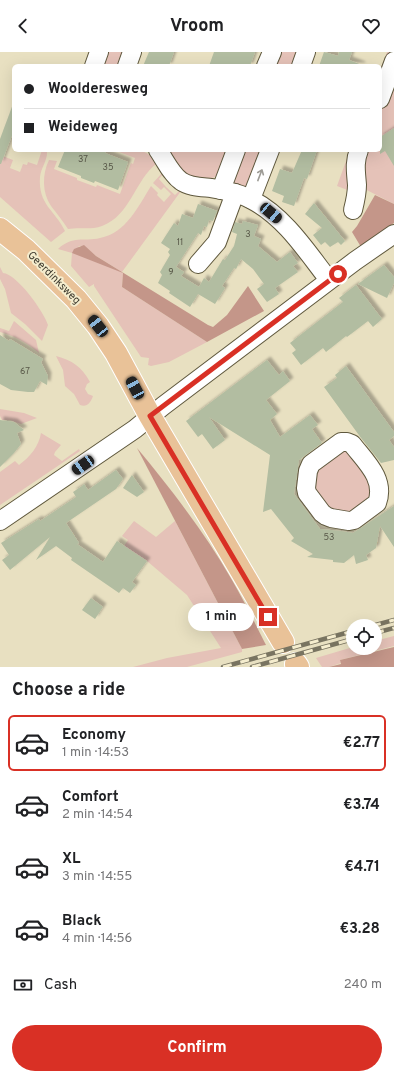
<!DOCTYPE html>
<meta charset="utf-8">
<style>
body{margin:0;font-family:Overpass,sans-serif;background:#f2f2f2;color:#202124;height:100vh;display:flex;flex-direction:column;font-size:15px;white-space:nowrap}
*{box-sizing:border-box;margin:0}
p{font-size:13px;color:#757577}
.icon{flex:none;width:22px;height:22px;fill:none;stroke:currentColor;stroke-width:2;stroke-linecap:round;stroke-linejoin:round}
.map{position:relative;height:615px;overflow:hidden}
.details{display:flex;flex-direction:column;background:#fff;flex:1}
.details>*{flex:none}
.top-card{position:absolute;left:12px;top:12px;width:370px;height:88px;border-radius:6px;box-shadow:0 4px 16px #0002;display:grid;align-content:center;height:88px;padding:0 12px;background:#fff}
.controls{position:absolute;left:346px;top:567px;display:grid;gap:8px}
.controls a{display:grid;place-items:center;width:36px;height:36px;border-radius:50%;background:#fff;box-shadow:0 4px 16px #0002;font-size:20px}
.end{position:absolute;width:18px;height:18px;margin:-9px;border:5px solid #d93025;background:#fff;box-shadow:0 0 0 2px #fff}
.from{border-radius:50%}
.bubble{position:absolute;height:28px;border-radius:14px;background:#fff;box-shadow:0 4px 16px #0002;font-size:13px;font-weight:700;line-height:28px;text-align:center}
.car{position:absolute;width:12px;height:24px;margin:-12px -6px;border-radius:5px;box-shadow:0 0 3px 1px #0007;background:linear-gradient(#222 24%,#8ab4d8 0 40%,#222 0 76%,#8ab4d8 0 86%,#222 0)}
.top-card b{display:flex;align-items:center;gap:14px;height:38px;font-size:15px}
.top-card b+b{border-top:1px solid #e0e0e0}
.top-card i{width:10px;height:10px;background:#202124}
ul{padding:0;list-style:none}
li{display:flex;align-items:center;gap:12px;height:56px;margin:0 8px 6px;padding:0 4px;border:2px solid transparent;border-radius:6px}
li div{flex:1}
li b{display:block;font-size:15px}
li em{font-style:normal;font-weight:700}
li.on{border-color:#d93025}
li>.icon{width:36px;height:36px;stroke-width:1.5}
h2{padding:0 12px;font-size:18px;line-height:48px}
.pay{display:flex;align-items:center;gap:10px;height:44px;padding:0 12px;font-size:15px}
.pay p{margin-inline-start:auto}
.button{display:flex;gap:8px;margin-top:auto;padding:8px 12px}
.button a{flex:1;height:46px;border-radius:24px;background:#d93025;color:#fff;font-size:16px;font-weight:700;line-height:46px;text-align:center}
header{display:flex;justify-content:space-between;align-items:center;height:52px;padding:0 12px;background:#fff;font-size:18px;font-weight:700}
.map>svg:first-child{display:block}
.green{fill:#e5c2b8}
.forest{fill:#c49689}
.building{fill:#b2bda1;filter:url(#shadow)}
.lines{fill:none;stroke-linecap:round;stroke-linejoin:round}
.minor-casing{stroke:#5f583d;stroke-width:20}
.major-casing{stroke:#fff;stroke-width:24}
.minor{stroke:#fff;stroke-width:18}
.major{stroke:#e9c298;stroke-width:22}
.rail-casing{stroke:#797461;stroke-width:4.5}
.rail{stroke:#f5edce;stroke-width:3;stroke-dasharray:9;stroke-linecap:butt}
.oneway{stroke:#9e9c96}
.route{stroke:#d93025;stroke-width:5}
.labels{text-anchor:middle;dominant-baseline:central;stroke-width:4;stroke-linejoin:round;paint-order:stroke}
.number-label{font-size:9px;fill:#5a5a4a}
.street-label{font-size:11px;fill:#3c392d;stroke:#f5edce}
</style>
<header><svg class="icon" aria-label="back" viewBox="0 0 24 24"><path d="M15 5l-7 7 7 7"/></svg>Vroom<svg class="icon" aria-label="heart" viewBox="0 0 24 24"><path d="M12 20l-8-8c-3-5 5-10 8-4 3-6 11-1 8 4z"/></svg></header>
<div class="map">
<svg width="394" height="615" viewBox="0 0 394 615">
<defs>
<filter id="shadow"><feDropShadow dx="3.5" dy="-3.5" stdDeviation="1" flood-color="#0004"/></filter>
</defs>
<rect width="100%" height="100%" fill="#e8e0c1"/>
<g class="green">
<polygon points="102,0 128,0 123,14 97,14"/>
<polygon points="277,0 301,0 296,14 271,14"/>
<polygon points="387,0 394,0 394,152 353,131 350,139 337,134 350,98 380,98 380,18"/>
<path d="M42,98H47V101C47,109 41,116 40,125C38,153 55,158 65,179L51,190L0,145V103L13,108L10,116L20,120L23,112L27,113L28,110L37,113Z"/>
<path d="M114,98C133,98 144,94 157,111C135,128 130,164 102,174C92,178 79,175 68,177C63,169 57,162 51,154C42,141 42,122 49,108L57,109L54,117L77,126V128L96,135L97,133L120,142L131,111L133,112L135,106Z"/>
<path d="M164,98H228C217,126 222,128 190,127Z"/>
<polygon points="240,98 265,98 253,128 245,136 232,133"/>
<path d="M162,121L163,122L159,127L166,135L175,143L180,138L181,139L122,220L96,204L84,194H78L123,221L122,235L207,290L169,310L151,314L148,313L149,306L141,305L94,234V232L89,235L71,214L72,201L58,197C73,183 83,190 100,186C126,181 138,155 151,134L158,141L157,143L164,150L171,142L164,135L161,138L153,131Z"/>
<path d="M0,215L3,221C17,222 44,260 48,273L42,289L25,272L11,261L5,237L0,227Z"/>
<path d="M14,269L36,288L39,301C27,291 15,284 0,280V276L9,279Z"/>
<path d="M56,304C72,308 82,315 90,330L87,332L85,337L88,342L93,344C91,350 87,356 80,353L74,342L65,334L63,318Z"/>
<polygon points="0,357 24,361 37,366 21,372 10,368 2,368 0,364"/>
<path d="M41,381L61,393L55,400L54,403L62,409L79,397L80,399L0,453V420L15,409L19,413C30,405 39,394 41,381Z"/>
<polygon points="344,396 368,421 374,443 351,462 333,462 316,444 313,420"/>
<polygon points="134,469 156,485 175,469 242,597 242,600 187,615 133,615 167,606 221,596 187,543 147,509 124,494 128,488 122,484"/>
<polygon points="394,584 394,594 340,608 341,611 329,615 322,615 316,606 353,595 375,596 375,589"/>
</g>
<g class="forest">
<polygon points="375,143 394,152 394,171 361,195 352,180 357,174"/>
<polygon points="84,193 96,204 208,273 213,275 227,263 248,234 264,259 207,290 122,235 123,221 72,201 74,197"/>
<path d="M137,396C171,437 205,481 232,528C244,549 255,571 266,593L242,597Z"/>
<polygon points="394,595 394,615 329,615 341,612 340,608"/>
</g>
<g class="building">
<polygon points="149,0 174,0 169,14 143,14"/>
<polygon points="214,0 255,0 250,14 209,14"/>
<polygon points="324,0 338,4 339,0 352,0 349,8 362,13 362,14 319,14"/>
<polygon points="13,52 14,52 14,78 1,112 0,112 0,87"/>
<polygon points="394,76 394,114 385,99 380,102 380,85"/>
<polygon points="65,98 107,98 105,101 128,110 118,138 95,129 94,131 81,126 81,124 58,115"/>
<polygon points="302,98 317,98 307,127 304,126 294,154 282,150 284,144 272,139 280,117 292,121"/>
<polygon points="314,151 345,189 341,193 338,190 330,195 325,190 321,193 313,183 322,176 305,162"/>
<polygon points="198,152 217,159 213,169 209,168 207,175 204,174 201,183 198,181 176,215 184,220 181,224 199,235 204,226 209,230 223,207 225,208 234,194 237,182 232,180 235,170 242,172 243,169 258,173 254,184 261,187 258,194 277,210 290,200 298,211 293,214 298,220 275,236 279,242 267,250 257,237 264,232 253,217 241,207 236,217 234,216 222,234 225,236 215,252 198,242 190,255 169,241 170,239 158,231 162,223 160,220 170,203 168,200 170,197 161,191 174,171 178,174 182,162 193,166"/>
<polygon points="384,213 394,225 394,231 387,246 358,232"/>
<polygon points="356,233 382,267 373,275 368,269 347,285 346,284 326,300 323,296 301,313 292,301 296,298 290,291 343,250 339,246"/>
<polygon points="0,283 9,289 10,287 43,307 41,310 48,324 47,333 40,329 34,340 28,340 11,338 0,332"/>
<polygon points="267,308 279,323 283,319 290,329 266,348 277,362 270,368 280,385 310,363 318,373 312,377 322,391 299,408 294,442 320,477 341,479 353,481 394,454 394,495 380,474 376,496 366,503 368,508 356,512 354,503 344,511 333,510 333,508 307,505 313,502 291,489 294,486 271,457 263,460 270,403 209,365 225,388 213,397 202,382 198,385 186,369"/>
<polygon points="346,314 394,380 394,384 389,388 394,395 394,408 381,411 361,386 324,335 337,326 335,323"/>
<polygon points="0,368 14,370 24,378 17,381 21,392 14,401 0,415"/>
<polygon points="116,418 123,427 116,437 66,471 79,491 77,492 103,510 117,489 147,509 132,530 136,533 130,541 123,536 119,541 71,508 72,506 56,494 36,508 50,485 10,518 2,508 9,503 1,491 39,467 40,469 76,445 73,440 82,434 84,432 88,438"/>
<polygon points="132,423 144,440 137,445 123,436"/>
<polygon points="91,546 103,555 95,567 82,558"/>
</g>
<g class="lines">
<g class="minor-casing">
<g id="minor">
<polyline points="94,14 99,0"/>
<polyline points="127,14 132,0"/>
<polyline points="266,14 272,0"/>
<polyline points="301,14 306,0"/>
<polyline points="380,47 394,9"/>
<path d="M158,98C165,108 171,122 181,129C189,135 202,135 211,136C224,138 240,141 252,148C285,165 307,200 329,228"/>
<polyline points="221,138 236,98"/>
<polyline points="251,147 270,98"/>
<path d="M353,158C355,150 357,141 357,133C356,120 354,110 359,98"/>
<polyline points="198,212 217,190 235,141"/>
<path d="M341,390H347L352,392C365,409 386,427 377,451L354,468L349,469L331,466L326,464L322,461L307,441L306,436L308,419L311,412Z"/>
<polyline points="0,469 135,377 163,354 355,209 394,182"/>
</g>
</g>
<g class="major-casing">
<g id="major">
<polyline points="0,177 26,198 76,247 98,274 116,301 150,364 283,590"/>
<polyline points="296,612 298,615"/>
</g>
</g>
<use href="#minor" class="minor"/>
<use href="#major" class="major"/>
<g class="rail-casing">
<g id="rail">
<polyline points="372,574 394,568"/>
<polyline points="375,581 394,576"/>
<polyline points="223,615 353,579"/>
<polyline points="252,615 353,587"/>
</g>
</g>
<use href="#rail" class="rail"/>
</g>
<defs><path id="oneway-shaft" d="M-6 0H5M1.5-3L5.5 0L1.5 3" fill="none" stroke-width="1.6" stroke-linecap="round" stroke-linejoin="round"/></defs>
<use class="oneway" href="#oneway-shaft" transform="translate(260 123) rotate(-69)"/>
<g class="lines">
<polyline class="route" points="268,565 150,364 338,222"/>
</g>
<g class="labels">
<g class="number-label">
<text x="83" y="107">37</text>
<text x="108" y="115">35</text>
<text x="248" y="182">3</text>
<text x="180" y="190">11</text>
<text x="171" y="220">9</text>
<text x="25" y="319">67</text>
<text x="329" y="485">53</text>
</g>
<g class="street-label">
<text transform="translate(54 226) rotate(45)">Geerdinksweg</text>
</g>
</g>
</svg>
<div class="controls">
<a><svg class="icon" aria-label="locate" viewBox="0 0 24 24"><circle cx="12" cy="12" r="6"/><path d="M12 2v4M12 18v4M2 12h4M18 12h4"/></svg></a>
</div>
<i class="end from" style="left:338px;top:222px"></i>
<i class="end" style="left:268px;top:565px"></i>
<div class="bubble" style="left:188px;top:551px;width:66px">1 min</div>
<i class="car" style="left:271px;top:161px;rotate:130deg"></i>
<i class="car" style="left:98px;top:274px;rotate:322deg"></i>
<i class="car" style="left:135px;top:336px;rotate:332deg"></i>
<i class="car" style="left:83px;top:413px;rotate:236deg"></i>
<div class="top-card">
<b><i class="from"></i>Woolderesweg</b>
<b><i></i>Weideweg</b>
</div>
</div>
<section class="details">
<h2>Choose a ride</h2>
<ul>
<li class="on"><svg class="icon" aria-label="car" viewBox="0 0 24 24"><path d="M5 17H2v-5l4-1 3-4h7l3 4 3 1v5h-3M9 17h6M6 11h13"/><circle cx="7" cy="17" r="2"/><circle cx="17" cy="17" r="2"/></svg><div><b>Economy</b><p>1 min · 14:53</p></div><em>€2.77</em></li>
<li><svg class="icon" aria-label="car" viewBox="0 0 24 24"><path d="M5 17H2v-5l4-1 3-4h7l3 4 3 1v5h-3M9 17h6M6 11h13"/><circle cx="7" cy="17" r="2"/><circle cx="17" cy="17" r="2"/></svg><div><b>Comfort</b><p>2 min · 14:54</p></div><em>€3.74</em></li>
<li><svg class="icon" aria-label="car" viewBox="0 0 24 24"><path d="M5 17H2v-5l4-1 3-4h7l3 4 3 1v5h-3M9 17h6M6 11h13"/><circle cx="7" cy="17" r="2"/><circle cx="17" cy="17" r="2"/></svg><div><b>XL</b><p>3 min · 14:55</p></div><em>€4.71</em></li>
<li><svg class="icon" aria-label="car" viewBox="0 0 24 24"><path d="M5 17H2v-5l4-1 3-4h7l3 4 3 1v5h-3M9 17h6M6 11h13"/><circle cx="7" cy="17" r="2"/><circle cx="17" cy="17" r="2"/></svg><div><b>Black</b><p>4 min · 14:56</p></div><em>€3.28</em></li>
</ul>
<div class="pay"><svg class="icon" aria-label="cash" viewBox="0 0 24 24"><path d="M3 7h18v10H3z"/><circle cx="12" cy="12" r="2"/></svg>Cash<p>240 m</p></div>
<div class="button"><a>Confirm</a></div>
</section>
